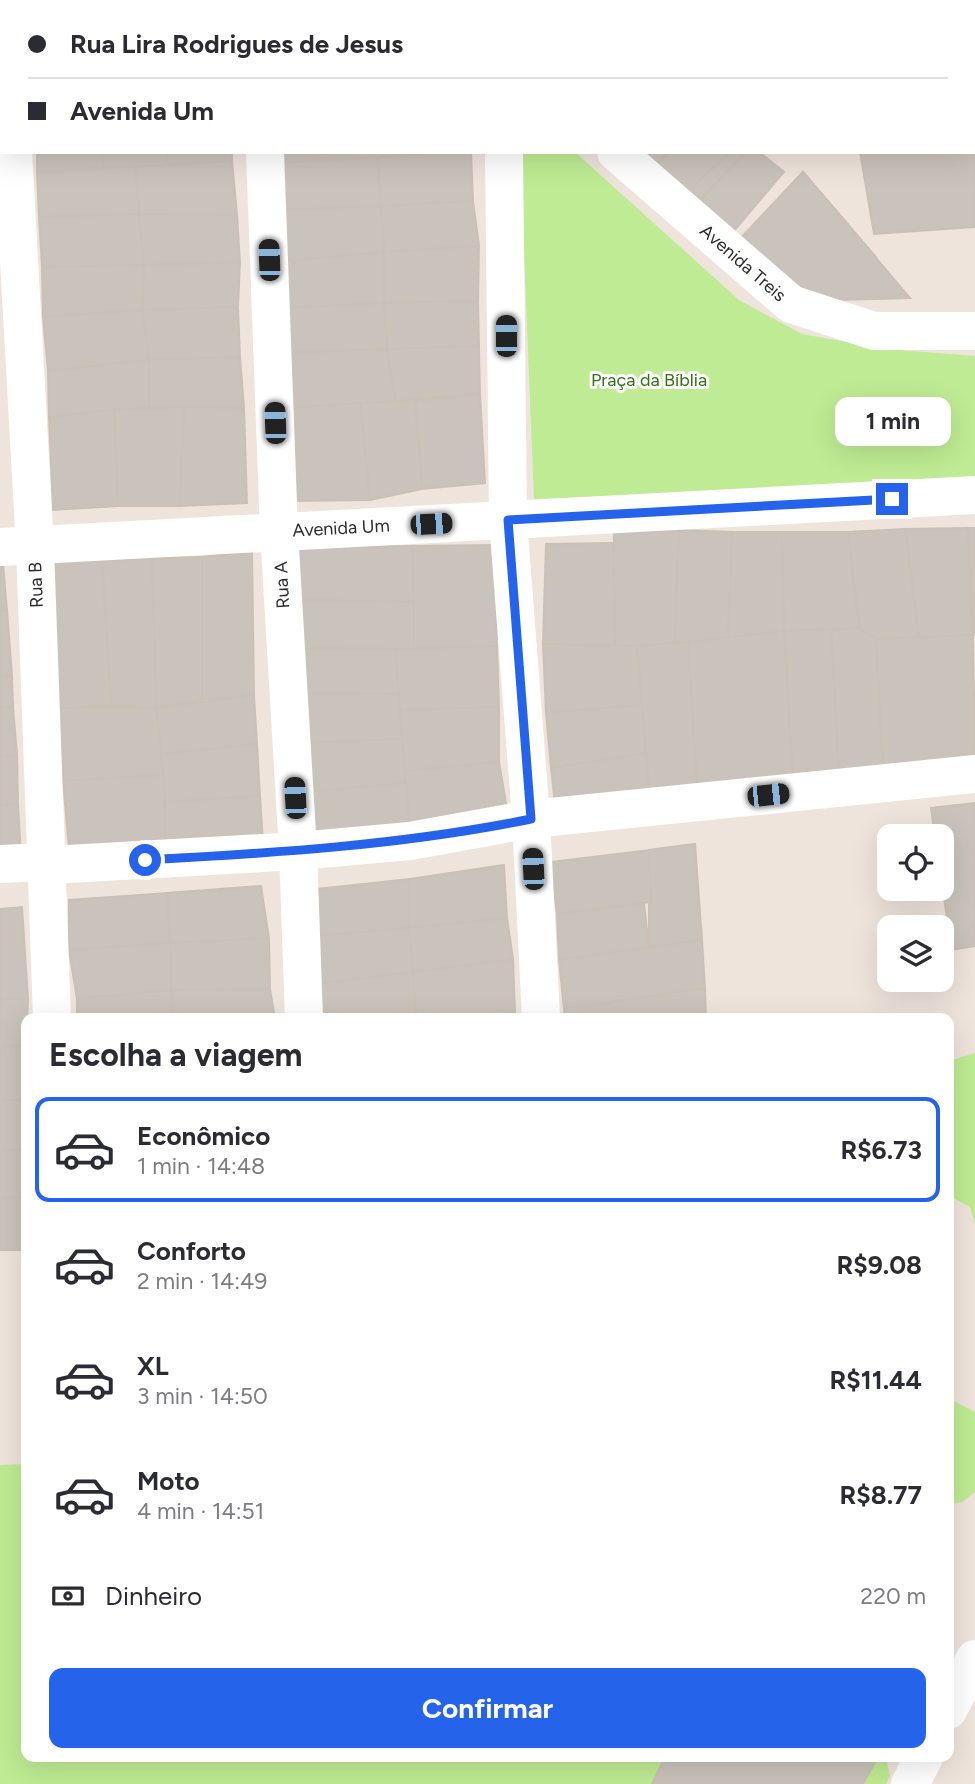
<!DOCTYPE html>
<html lang="pt">
<meta charset="utf-8">
<style>
body{margin:0;font-family:Figtree,sans-serif;background:#f2f2f3;color:#2b2b33;height:100vh;display:flex;flex-direction:column;font-size:26px;white-space:nowrap}
*{box-sizing:border-box;margin:0}
p{font-size:23px;color:#7c7c81}
.icon{flex:none;width:38px;height:38px;fill:none;stroke:currentColor;stroke-width:2;stroke-linecap:round;stroke-linejoin:round}
.map{position:relative;flex:1;overflow:hidden}
.panel{position:absolute;left:21px;top:1013px;width:933px;height:749px;display:flex;flex-direction:column;background:#fff;border-radius:14px;box-shadow:0 7px 28px #0002}
.panel>*{flex:none}
.top-card{position:absolute;left:0px;top:0px;width:976px;height:154px;box-shadow:0 7px 28px #0002;display:grid;align-content:center;height:154px;padding:0 28px;background:#fff}
.fabs{position:absolute;left:877px;top:824px;display:grid;gap:14px}
.fabs a{display:grid;place-items:center;width:77px;height:77px;border-radius:14px;background:#fff;box-shadow:0 7px 28px #0002;font-size:35px}
.end{position:absolute;width:32px;height:32px;margin:-16px;border:9px solid #2563eb;background:#fff;box-shadow:0 0 0 4px #fff}
.from{border-radius:50%}
.bubble{position:absolute;height:49px;border-radius:14px;background:#fff;box-shadow:0 7px 28px #0002;font-size:23px;font-weight:700;line-height:49px;text-align:center}
.car{position:absolute;width:21px;height:42px;margin:-21px -10px;border-radius:9px;box-shadow:0 0 5px 2px #0007;background:linear-gradient(#222 24%,#8ab4d8 0 40%,#222 0 76%,#8ab4d8 0 86%,#222 0)}
.top-card b{display:flex;align-items:center;gap:24px;height:66px;font-size:26px}
.top-card b+b{border-top:2px solid #e1e1e2}
.top-card i{width:18px;height:18px;background:#2b2b33}
ul{padding:0;list-style:none}
li{display:flex;align-items:center;gap:21px;height:105px;margin:0 14px 10px;padding:0 14px;border:4px solid transparent;border-radius:14px}
li div{flex:1}
li b{display:block;font-size:26px}
li em{font-style:normal;font-weight:700}
li.on{border-color:#2563eb}
li>.icon{width:63px;height:63px;stroke-width:1.5}
h2{padding:0 28px;font-size:32px;line-height:84px}
.pay{display:flex;align-items:center;gap:18px;height:77px;padding:0 28px;font-size:26px}
.pay p{margin-inline-start:auto}
.primary-button{display:flex;gap:14px;margin-top:auto;padding:14px 28px}
.primary-button a{flex:1;height:80px;border-radius:14px;background:#2563eb;color:#fff;font-size:28px;font-weight:700;line-height:80px;text-align:center}
.map>svg:first-child{display:block}
.green{fill:#beeb93}
.building{fill:#c9c3bb;stroke:#cac0b6;stroke-width:2}
.lines{fill:none;stroke-linecap:round;stroke-linejoin:round}
.minor{stroke:#fff;stroke-width:38}
.route{stroke:#2563eb;stroke-width:9}
.labels{text-anchor:middle;dominant-baseline:central;stroke-width:6;stroke-linejoin:round;paint-order:stroke}
.street-label{font-size:18px;fill:#2c2c2c;stroke:#fff}
.park-label{font-size:18px;fill:#347113;stroke:#fff}
</style>
<div class="map">
<svg width="975" height="1784" viewBox="0 0 975 1784">
<rect width="100%" height="100%" fill="#efe4dc"/>
<g class="green">
<polygon points="146,0 410,0 412,2 144,2"/>
<polygon points="520,152 575,152 739,300 802,334 886,349 975,356 975,483 534,499"/>
<polygon points="975,1053 975,1224 970,1207 953,1198 948,1199 949,1061"/>
<polygon points="948,1398 975,1412 975,1492 962,1502 949,1505"/>
<polygon points="26,1464 26,1757 692,1757 684,1784 0,1784 0,1465"/>
<polygon points="772,1757 886,1757 890,1776 886,1784 784,1784"/>
</g>
<g class="building">
<polygon points="641,0 781,0 639,2"/>
<polygon points="781,0 968,0 969,2 779,2"/>
<polygon points="975,110 975,227 874,234 860,152 975,152"/>
<polygon points="37,152 102,152 103,168 37,172"/>
<polygon points="102,152 167,152 167,166 103,168"/>
<polygon points="167,152 232,152 232,161 167,166"/>
<polygon points="281,152 352,152 352,159 282,163"/>
<polygon points="352,152 406,152 406,155 352,159"/>
<polygon points="443,152 471,152 473,201 381,206 377,157"/>
<polygon points="637,152 669,152 653,167"/>
<polygon points="669,152 746,152 696,205 653,167"/>
<polygon points="669,152 730,152 685,195 653,167"/>
<polygon points="746,152 759,152 784,172 732,233 696,205"/>
<polygon points="377,157 381,206 281,210 282,163"/>
<polygon points="232,161 237,215 139,214 135,167"/>
<polygon points="135,167 139,214 39,217 37,172"/>
<polygon points="803,172 876,257 837,300 800,268 786,285 740,239"/>
<polygon points="803,172 910,298 837,300 786,285 740,239"/>
<polygon points="473,201 479,246 384,252 381,206"/>
<polygon points="381,206 384,252 286,261 281,210"/>
<polygon points="139,214 144,265 42,267 39,217"/>
<polygon points="139,214 237,215 240,262 144,265"/>
<polygon points="479,246 478,301 384,303 384,252"/>
<polygon points="384,252 384,303 287,308 286,261"/>
<polygon points="240,262 238,307 142,310 144,265"/>
<polygon points="144,265 142,310 43,317 42,267"/>
<polygon points="478,301 479,346 387,349 384,303"/>
<polygon points="384,303 387,349 289,353 287,308"/>
<polygon points="238,307 240,357 149,360 142,310"/>
<polygon points="142,310 149,360 48,371 43,317"/>
<polygon points="479,346 480,394 395,401 387,349"/>
<polygon points="387,349 395,401 292,408 289,353"/>
<polygon points="240,357 244,408 149,407 149,360"/>
<polygon points="149,360 149,407 49,417 48,371"/>
<polygon points="480,394 485,483 422,489 415,401"/>
<polygon points="415,401 422,489 370,500 360,403"/>
<polygon points="360,403 370,500 294,501 292,408"/>
<polygon points="184,407 180,506 118,506 114,410"/>
<polygon points="184,407 244,408 247,503 180,506"/>
<polygon points="114,410 118,506 53,510 49,417"/>
<polygon points="968,528 973,635 919,638 905,529"/>
<polygon points="968,528 975,528 975,581 970,582"/>
<polygon points="905,529 919,638 861,639 848,532"/>
<polygon points="679,530 675,643 615,647 614,533"/>
<polygon points="679,530 732,532 728,642 675,643"/>
<polygon points="732,532 782,532 784,631 728,642"/>
<polygon points="782,532 848,532 859,628 784,631"/>
<polygon points="613,543 615,647 543,644 546,544"/>
<polygon points="494,545 497,646 414,649 412,546"/>
<polygon points="412,546 414,602 300,600 295,547"/>
<polygon points="252,551 254,695 202,700 202,557"/>
<polygon points="202,557 202,700 156,708 152,558"/>
<polygon points="152,558 156,708 111,706 102,561"/>
<polygon points="50,561 102,561 111,706 58,708"/>
<polygon points="0,564 3,564 7,610 0,611"/>
<polygon points="975,581 975,635 973,635 970,582"/>
<polygon points="300,600 414,602 414,649 301,648"/>
<polygon points="7,610 12,675 0,676 0,611"/>
<polygon points="859,628 876,639 883,769 839,776 831,629"/>
<polygon points="831,629 839,776 793,782 784,631"/>
<polygon points="784,631 793,782 698,802 688,642"/>
<polygon points="973,635 975,759 883,769 876,639"/>
<polygon points="688,642 697,789 649,795 637,646"/>
<polygon points="543,644 637,646 642,705 546,713"/>
<polygon points="497,646 499,707 400,710 395,649"/>
<polygon points="301,648 395,649 399,694 302,693"/>
<polygon points="12,675 13,707 0,707 0,676"/>
<polygon points="302,693 399,694 402,739 305,743"/>
<polygon points="254,695 257,744 161,754 156,708"/>
<polygon points="642,705 646,753 551,768 546,713"/>
<polygon points="0,707 13,707 17,755 0,757"/>
<polygon points="499,707 499,762 404,771 400,710"/>
<polygon points="58,708 156,708 164,775 63,781"/>
<polygon points="402,739 406,783 308,792 305,743"/>
<polygon points="257,744 260,796 165,802 161,754"/>
<polygon points="646,753 649,795 555,804 551,768"/>
<polygon points="17,755 18,804 0,805 0,757"/>
<polygon points="499,762 509,820 410,832 404,771"/>
<polygon points="164,775 165,845 70,860 63,781"/>
<polygon points="406,783 410,832 312,838 308,792"/>
<polygon points="260,796 263,842 165,845 165,802"/>
<polygon points="975,803 975,946 951,950 942,881 942,836 935,836 931,808"/>
<polygon points="18,804 21,856 0,857 0,805"/>
<polygon points="695,844 702,940 649,947 649,850"/>
<polygon points="649,850 651,902 557,914 550,862"/>
<polygon points="504,865 507,918 409,928 409,879"/>
<polygon points="409,879 409,928 317,936 317,889"/>
<polygon points="261,886 269,938 170,943 167,893"/>
<polygon points="167,893 170,943 69,950 69,900"/>
<polygon points="644,904 649,947 559,960 557,914"/>
<polygon points="22,907 28,999 0,999 0,909"/>
<polygon points="507,918 513,959 413,972 409,928"/>
<polygon points="409,928 413,972 316,984 317,936"/>
<polygon points="269,938 270,989 171,990 170,943"/>
<polygon points="702,940 705,988 564,1009 559,960"/>
<polygon points="170,943 171,990 77,999 69,950"/>
<polygon points="513,959 515,1013 416,1018 413,972"/>
<polygon points="413,972 416,1018 319,1018 316,984"/>
<polygon points="705,988 706,1018 565,1018 564,1009"/>
<polygon points="270,989 275,1018 173,1018 171,990"/>
<polygon points="171,990 173,1018 77,1018 77,999"/>
<polygon points="0,999 28,999 26,1045 0,1047"/>
<polygon points="515,1013 515,1018 450,1018"/>
<polygon points="26,1045 26,1099 0,1101 0,1047"/>
<polygon points="26,1099 26,1149 0,1151 0,1101"/>
<polygon points="26,1149 26,1197 0,1198 0,1151"/>
<polygon points="26,1197 26,1250 0,1250 0,1198"/>
<polygon points="665,1757 878,1757 863,1784 652,1784"/>
</g>
<g class="lines">
<g class="minor">
<polyline points="79,0 81,2"/>
<polyline points="442,0 444,2"/>
<polyline points="109,2 110,0"/>
<polyline points="0,62 2,62"/>
<polyline points="13,152 35,548 52,1018"/>
<polyline points="265,152 279,531 298,851 304,1018"/>
<polyline points="504,152 508,520 531,819 541,1018"/>
<polyline points="616,152 791,304 874,331 975,331"/>
<polyline points="0,547 975,495"/>
<polyline points="0,864 44,862 68,864 298,851 410,841 531,819 975,774"/>
<polyline points="948,1710 975,1659"/>
<polyline points="910,1784 924,1757"/>
</g>
</g>
<g class="lines">
<path class="route" d="M145,860C275,853 403,845 531,819L508,520L892,499"/>
</g>
<g class="labels">
<g class="street-label">
<text transform="translate(743 263) rotate(41)">Avenida Treis</text>
<text transform="translate(341 528) rotate(-3)">Avenida Um</text>
<text transform="translate(36 585) rotate(-92)">Rua B</text>
<text transform="translate(282 585) rotate(-93)">Rua A</text>
</g>
<g class="park-label">
<text x="649" y="380">Praça da Bíblia</text>
</g>
</g>
</svg>
<div class="fabs">
<a><svg class="icon" aria-label="locate" viewBox="0 0 24 24"><circle cx="12" cy="12" r="6"/><path d="M12 2v4M12 18v4M2 12h4M18 12h4"/></svg></a>
<a><svg class="icon" aria-label="layers" viewBox="0 0 24 24"><path d="M12 4l9 5-9 5-9-5zM3 14l9 5 9-5"/></svg></a>
</div>
<i class="end from" style="left:145px;top:860px"></i>
<i class="end" style="left:892px;top:499px"></i>
<div class="bubble" style="left:835px;top:397px;width:116px">1 min</div>
<i class="car" style="left:269px;top:260px;rotate:358deg"></i>
<i class="car" style="left:506px;top:336px;rotate:0deg"></i>
<i class="car" style="left:275px;top:423px;rotate:358deg"></i>
<i class="car" style="left:431px;top:524px;rotate:87deg"></i>
<i class="car" style="left:768px;top:795px;rotate:84deg"></i>
<i class="car" style="left:295px;top:798px;rotate:357deg"></i>
<i class="car" style="left:533px;top:869px;rotate:357deg"></i>
<div class="top-card">
<b><i class="from"></i>Rua Lira Rodrigues de Jesus</b>
<b><i></i>Avenida Um</b>
</div>
<section class="panel">
<h2>Escolha a viagem</h2>
<ul>
<li class="on"><svg class="icon" aria-label="car" viewBox="0 0 24 24"><path d="M5 17H2v-5l4-1 3-4h7l3 4 3 1v5h-3M9 17h6M6 11h13"/><circle cx="7" cy="17" r="2"/><circle cx="17" cy="17" r="2"/></svg><div><b>Econômico</b><p>1 min · 14:48</p></div><em>R$6.73</em></li>
<li><svg class="icon" aria-label="car" viewBox="0 0 24 24"><path d="M5 17H2v-5l4-1 3-4h7l3 4 3 1v5h-3M9 17h6M6 11h13"/><circle cx="7" cy="17" r="2"/><circle cx="17" cy="17" r="2"/></svg><div><b>Conforto</b><p>2 min · 14:49</p></div><em>R$9.08</em></li>
<li><svg class="icon" aria-label="car" viewBox="0 0 24 24"><path d="M5 17H2v-5l4-1 3-4h7l3 4 3 1v5h-3M9 17h6M6 11h13"/><circle cx="7" cy="17" r="2"/><circle cx="17" cy="17" r="2"/></svg><div><b>XL</b><p>3 min · 14:50</p></div><em>R$11.44</em></li>
<li><svg class="icon" aria-label="car" viewBox="0 0 24 24"><path d="M5 17H2v-5l4-1 3-4h7l3 4 3 1v5h-3M9 17h6M6 11h13"/><circle cx="7" cy="17" r="2"/><circle cx="17" cy="17" r="2"/></svg><div><b>Moto</b><p>4 min · 14:51</p></div><em>R$8.77</em></li>
</ul>
<div class="pay"><svg class="icon" aria-label="cash" viewBox="0 0 24 24"><path d="M3 7h18v10H3z"/><circle cx="12" cy="12" r="2"/></svg>Dinheiro<p>220 m</p></div>
<div class="primary-button"><a>Confirmar</a></div>
</section>
</div>
